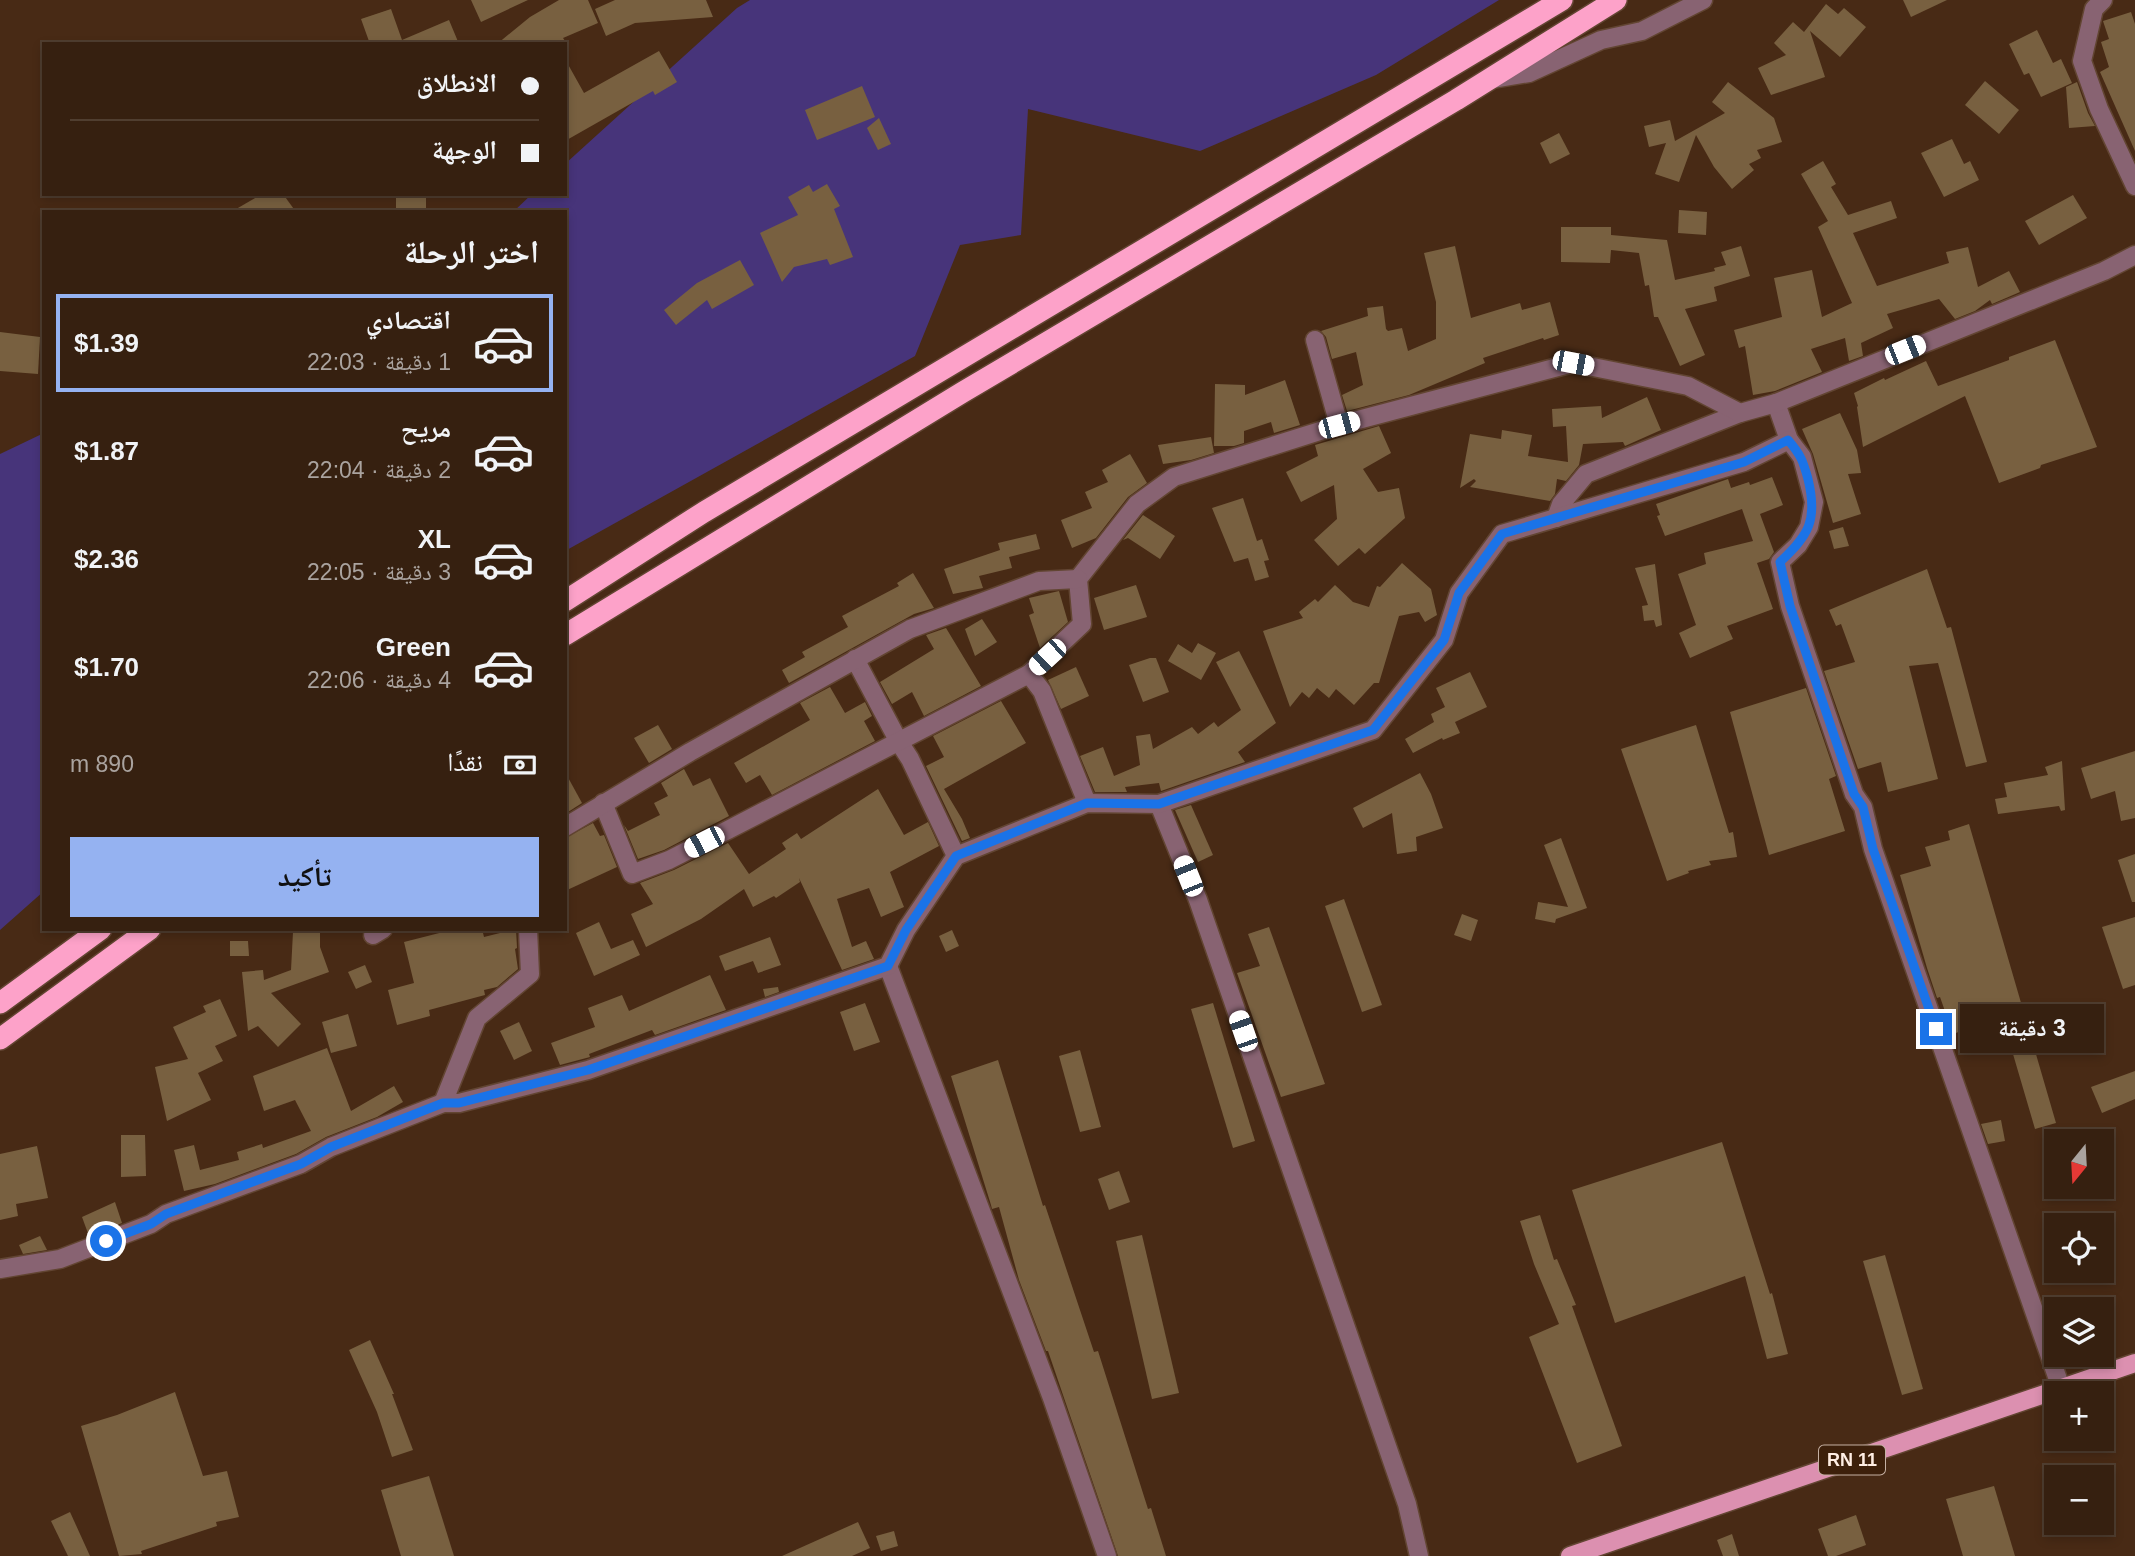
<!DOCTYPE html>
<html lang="ar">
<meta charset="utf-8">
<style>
body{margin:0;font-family:Arial,"Noto Naskh Arabic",sans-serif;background:#3d2819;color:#f1f3f6;direction:rtl;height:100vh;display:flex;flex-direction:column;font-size:26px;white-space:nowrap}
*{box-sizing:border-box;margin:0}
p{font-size:23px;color:#aaa39f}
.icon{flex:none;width:38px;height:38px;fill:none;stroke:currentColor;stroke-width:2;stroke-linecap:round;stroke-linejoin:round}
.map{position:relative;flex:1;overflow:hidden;direction:ltr}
.panel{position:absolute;left:42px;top:210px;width:525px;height:721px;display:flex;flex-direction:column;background:#362010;border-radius:0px;box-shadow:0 4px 10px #0003,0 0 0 2px #503e30;direction:rtl}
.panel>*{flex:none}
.guide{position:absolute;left:42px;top:42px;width:525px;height:154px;border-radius:0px;box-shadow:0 4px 10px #0003,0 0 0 2px #503e30;direction:rtl;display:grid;align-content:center;height:154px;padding:0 28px;background:#362010}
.needle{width:46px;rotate:198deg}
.fabs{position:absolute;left:2044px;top:1129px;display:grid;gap:14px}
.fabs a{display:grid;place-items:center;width:70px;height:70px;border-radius:0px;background:#362010;box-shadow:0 4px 10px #0003,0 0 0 2px #503e30;font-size:35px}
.end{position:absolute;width:32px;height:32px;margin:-16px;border:9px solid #1a73e8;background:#fff;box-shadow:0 0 0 4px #fff}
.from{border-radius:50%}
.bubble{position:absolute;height:49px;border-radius:0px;background:#362010;box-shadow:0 4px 10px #0003,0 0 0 2px #503e30;font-size:23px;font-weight:800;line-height:49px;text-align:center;direction:rtl}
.car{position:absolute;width:21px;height:42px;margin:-21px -10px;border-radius:9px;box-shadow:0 0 5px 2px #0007;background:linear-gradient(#fff 24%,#345 0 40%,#fff 0 76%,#345 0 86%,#fff 0)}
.guide b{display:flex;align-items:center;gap:24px;height:66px;font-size:26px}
.guide b+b{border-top:2px solid #503e30}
.guide i{width:18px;height:18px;background:#f1f3f6}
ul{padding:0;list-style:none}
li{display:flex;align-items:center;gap:21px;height:98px;margin:0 14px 10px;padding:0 14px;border:4px solid transparent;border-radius:0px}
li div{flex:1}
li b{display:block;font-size:26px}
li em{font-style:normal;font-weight:800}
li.active{border-color:#95b2f1}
li>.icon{width:63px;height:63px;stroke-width:1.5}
h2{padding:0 28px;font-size:32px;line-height:84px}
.pay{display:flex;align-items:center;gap:18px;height:77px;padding:0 28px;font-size:26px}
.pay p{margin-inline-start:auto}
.primary-button{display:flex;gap:14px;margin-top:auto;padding:14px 28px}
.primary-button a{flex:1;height:80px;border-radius:0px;background:#95b2f1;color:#111;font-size:28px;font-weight:800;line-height:80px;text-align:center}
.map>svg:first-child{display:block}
.green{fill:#47347a}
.building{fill:#786040}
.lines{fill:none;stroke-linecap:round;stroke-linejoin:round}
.street-casing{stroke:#624532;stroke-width:21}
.primary-casing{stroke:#624532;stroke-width:21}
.highway-casing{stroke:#624532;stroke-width:24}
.street{stroke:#886372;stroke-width:18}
.primary{stroke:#dc90b0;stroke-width:18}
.highway{stroke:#fda2c9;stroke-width:21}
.route{stroke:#1a73e8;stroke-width:9}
.labels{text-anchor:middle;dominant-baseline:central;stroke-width:5;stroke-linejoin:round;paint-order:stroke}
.shield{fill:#3d200b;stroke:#c5b0a3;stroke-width:2}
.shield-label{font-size:18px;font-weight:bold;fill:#ffeee4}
</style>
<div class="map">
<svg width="2135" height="1556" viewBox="0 0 2135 1556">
<rect width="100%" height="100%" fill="#482a15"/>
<g class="green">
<polygon points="750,0 1499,0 1376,75 1200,151 1028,109 1021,235 960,245 915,356 565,551 565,212 513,212 532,194 565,194 565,164 737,8"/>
<polygon points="44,433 44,891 0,930 0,454"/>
</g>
<g class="building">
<polygon points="471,0 528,0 481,22"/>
<polygon points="559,0 588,0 598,23 563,38 567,44 497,44 530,17"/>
<polygon points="615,0 706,0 713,17 635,23 606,36 595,9"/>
<polygon points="1903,0 1947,0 1911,17"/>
<polygon points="1826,4 1838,14 1844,8 1866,27 1840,57 1810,31 1825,77 1771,95 1758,68 1786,55 1774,43 1793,22 1804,32"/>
<polygon points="391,9 402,40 449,20 459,44 370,44 361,19"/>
<polygon points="2131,12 2135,24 2135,151 2100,72 2109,67 2101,42 2109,39 2103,21"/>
<polygon points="2037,30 2053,63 2061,59 2072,83 2041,97 2029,73 2024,75 2009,44"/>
<polygon points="659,51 677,82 655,95 653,91 565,141 565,59 584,93"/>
<polygon points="1985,81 2019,110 1999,134 1965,105"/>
<polygon points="1728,82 1774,118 1782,142 1757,150 1761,158 1749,164 1754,170 1732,189 1714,167 1696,135 1679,182 1655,174 1666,143 1649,147 1644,126 1670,120 1675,141 1725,113 1712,102"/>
<polygon points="2077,82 2088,113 2095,126 2069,128 2066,87"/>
<polygon points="862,86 875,117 817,140 805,110"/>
<polygon points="879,118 891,144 878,150 867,128"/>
<polygon points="1559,133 1570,154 1550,164 1540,143"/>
<polygon points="1952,139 1964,164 1970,161 1979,180 1944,197 1921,153"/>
<polygon points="1823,161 1836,184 1831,187 1848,215 1891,201 1897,218 1853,233 1877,286 1949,263 1946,252 1968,247 1978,287 2009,271 2020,292 1992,304 1990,300 1975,311 1955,319 1939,299 1887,314 1893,328 1861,343 1863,356 1849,361 1845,338 1811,349 1822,372 1775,391 1753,395 1745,346 1739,348 1734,330 1782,317 1774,278 1812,270 1822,317 1852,303 1818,227 1828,221 1801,174"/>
<polygon points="827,184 840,206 834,209 853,257 830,265 827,259 794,267 782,282 760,233 798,215 788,197 809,185 813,192"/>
<polygon points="262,194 283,194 296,212 231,212"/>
<rect x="396" y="194" width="30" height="18"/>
<polygon points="2073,195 2087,218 2039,245 2025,221"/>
<polygon points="1679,210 1707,212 1706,235 1678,233"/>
<polygon points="1561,227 1611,227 1611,235 1667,240 1675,280 1715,271 1714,268 1726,265 1721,252 1741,246 1750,276 1714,287 1717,301 1685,309 1705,355 1680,366 1658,317 1654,317 1649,285 1645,286 1639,253 1611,250 1610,263 1561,262"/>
<polygon points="1455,246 1471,318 1520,303 1522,310 1550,302 1559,335 1544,340 1543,338 1483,358 1485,363 1409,395 1347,411 1342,395 1363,385 1356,352 1332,359 1326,337 1321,331 1368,316 1367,308 1383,306 1386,329 1388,331 1402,328 1408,351 1436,339 1436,302 1424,253"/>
<polygon points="740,260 754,285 712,309 707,300 676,325 664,310 697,283"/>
<polygon points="0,332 40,337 38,374 0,371"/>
<polygon points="2055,340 2097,447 2041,465 2040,468 1999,483 1965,396 1863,447 1857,407 1858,406 1854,393 1884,378 1885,380 1926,361 1938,386 2009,360 2009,357"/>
<polygon points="1285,380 1300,425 1274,433 1271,422 1244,431 1244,443 1234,446 1214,446 1215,384 1245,385 1245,395"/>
<polygon points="1647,397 1661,430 1625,446 1623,442 1583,444 1579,465 1566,481 1557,479 1555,494 1550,501 1470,487 1476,481 1474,479 1460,488 1470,434 1501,439 1502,430 1532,435 1528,456 1568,462 1566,426 1553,427 1552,409 1601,406 1602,418"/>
<polygon points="1840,413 1857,450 1861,473 1848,474 1861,514 1833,523 1813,454 1802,429"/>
<polygon points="1379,426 1391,453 1363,469 1378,492 1399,488 1405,518 1365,554 1359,548 1338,566 1314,540 1337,519 1334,485 1301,502 1286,472 1318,456 1315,445"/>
<polygon points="1211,437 1214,453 1191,460 1163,464 1158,445"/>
<polygon points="1130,454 1147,483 1128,497 1096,538 1072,548 1061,520 1092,508 1085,492 1108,482 1102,470"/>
<polygon points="1772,477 1783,505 1760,514 1774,552 1769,559 1757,563 1773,609 1727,626 1733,639 1690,658 1679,633 1696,625 1678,574 1706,564 1704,553 1753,541 1742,509 1665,536 1657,516 1660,515 1656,504 1728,479 1731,488 1749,482 1750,485"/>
<polygon points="1243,498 1257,541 1262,539 1269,560 1264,561 1269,577 1255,581 1248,558 1234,562 1212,508"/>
<polygon points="1143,515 1175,536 1160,559 1128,538 1123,540"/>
<polygon points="1843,527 1849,546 1834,549 1829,531"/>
<polygon points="1036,534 1040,549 1009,557 1012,568 979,576 983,588 953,594 944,569 1000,550 998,543"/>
<polygon points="1402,563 1431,589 1437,615 1425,622 1419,612 1399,616 1379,683 1374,683 1354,705 1336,689 1329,698 1317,688 1309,698 1302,692 1290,707 1263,631 1303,618 1299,612 1315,599 1318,602 1335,585 1353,602 1369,607 1377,586 1380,587"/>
<polygon points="1655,564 1662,625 1656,627 1654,620 1644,621 1642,606 1648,605 1635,568"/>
<polygon points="1927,569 1947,628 1951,627 1987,762 1966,767 1938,663 1909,666 1938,779 1888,792 1881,762 1858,769 1824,671 1855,662 1841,624 1836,626 1829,610"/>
<polygon points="913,573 934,608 914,614 789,683 782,670 805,657 802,652 848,627 842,616 899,586 897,583"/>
<polygon points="1136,585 1147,617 1104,630 1094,598"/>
<polygon points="1059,591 1068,622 1040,648 1029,615 1034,613 1029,598"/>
<polygon points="982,619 997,642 975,656 965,629"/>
<polygon points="946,628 981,686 924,716 912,692 892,704 880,682 934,649 926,635"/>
<polygon points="1198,643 1216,653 1201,680 1168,661 1178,644 1192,653"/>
<polygon points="1239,651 1276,723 1238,752 1245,762 1161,791 1159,783 1125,787 1127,792 1095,792 1080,756 1103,747 1114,776 1140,765 1136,736 1150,734 1153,749 1192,727 1198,734 1214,722 1218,727 1241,710 1216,662"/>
<polygon points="1150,658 1156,658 1169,692 1143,702 1129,665"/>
<polygon points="1076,667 1089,696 1061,709 1048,680"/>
<polygon points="1470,672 1487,707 1455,722 1460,733 1443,740 1442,738 1413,753 1405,739 1434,722 1431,714 1445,707 1436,688"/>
<polygon points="830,687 845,713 865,702 872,716 864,721 875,741 772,795 760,775 746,783 734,763 810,720 800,703"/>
<polygon points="1806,688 1836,776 1829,779 1845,831 1769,855 1730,712"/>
<polygon points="1001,701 1026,743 944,789 962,819 970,838 962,841 926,766 944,757 933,736"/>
<polygon points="658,725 672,749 649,763 634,738"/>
<polygon points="1696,725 1729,833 1733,832 1737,857 1709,861 1711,865 1688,871 1689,873 1667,881 1621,749"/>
<polygon points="2135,751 2135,818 2121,821 2115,791 2091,799 2081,768"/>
<polygon points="2062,761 2065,810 2061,811 2059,806 1998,814 1995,799 2007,797 2004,783 2048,775 2045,767"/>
<polygon points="684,769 693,786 710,778 729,816 664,850 638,859 624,825 628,831 660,815 654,803 668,796 661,783"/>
<polygon points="565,772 582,803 565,814"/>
<polygon points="1420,773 1431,794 1443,828 1416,837 1417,851 1397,854 1392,813 1363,828 1353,808"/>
<polygon points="878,789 904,835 928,822 939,846 890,872 904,907 881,917 869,888 837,899 852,947 866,941 874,959 842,970 799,878 800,882 776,898 774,896 753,907 744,889 701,919 646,947 631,914 653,904 640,883 674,870 728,843 749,874 786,849 782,843 797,833 801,839"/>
<polygon points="1191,805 1213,855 1198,862 1175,810"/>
<polygon points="593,823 600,836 604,835 617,867 565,891 565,838"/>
<polygon points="1969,824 2056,1123 2035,1129 1998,1003 1977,1008 1981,1024 1953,1034 1940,997 1937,998 1927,968 1900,875 1931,866 1925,847 1950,840 1948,831"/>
<polygon points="1561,838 1587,908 1556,919 1555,923 1535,919 1538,902 1568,907 1544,845"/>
<polygon points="2135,854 2135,902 2132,902 2118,860"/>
<polygon points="1344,899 1382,1005 1362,1012 1325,906"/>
<polygon points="1462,914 1478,920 1471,941 1454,935"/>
<polygon points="2135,917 2135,985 2123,989 2102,927"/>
<polygon points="599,922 611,949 633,940 640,955 594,976 576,933"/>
<polygon points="1269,927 1325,1084 1281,1097 1237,973 1260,966 1248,934"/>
<polygon points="455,929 482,929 484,937 516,929 517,948 515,949 518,969 497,987 484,990 485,995 429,1010 430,1016 397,1025 388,990 414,983 404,942"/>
<polygon points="952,930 959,946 946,952 939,936"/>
<polygon points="293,932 320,933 320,947 329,972 271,993 301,1024 278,1047 258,1026 248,1031 242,972 263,970 264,980 291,970"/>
<polygon points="770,937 781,965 758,973 753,961 725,971 719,956"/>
<polygon points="230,941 248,941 249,956 230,956"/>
<polygon points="365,965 372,982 356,989 348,972"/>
<polygon points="710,975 726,1010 655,1035 652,1030 589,1054 590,1057 560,1065 551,1043 595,1027 588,1008 622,995 629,1011"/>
<polygon points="778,987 779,992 765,997 763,989"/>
<polygon points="220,999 237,1036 215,1046 223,1061 198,1073 211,1100 167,1121 155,1067 188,1059 173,1027 206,1012 203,1006"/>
<polygon points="865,1003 880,1042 854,1051 840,1012"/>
<polygon points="1213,1003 1255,1141 1233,1148 1191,1009"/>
<polygon points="348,1014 357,1046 331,1053 322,1022"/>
<polygon points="519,1022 532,1051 514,1060 500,1031"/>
<polygon points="327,1048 351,1111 394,1086 403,1102 377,1117 326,1137 296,1154 215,1184 184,1191 174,1150 194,1145 200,1170 239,1160 237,1152 262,1144 263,1148 311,1131 295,1100 264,1111 253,1076"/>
<polygon points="1080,1050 1101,1127 1080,1132 1059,1056"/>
<polygon points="998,1060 1043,1206 1045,1205 1094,1352 1098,1351 1148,1509 1151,1508 1166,1556 1118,1556 1048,1351 1046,1351 1019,1280 999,1207 992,1209 991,1205 951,1076"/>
<polygon points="2135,1071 2135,1099 2102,1113 2091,1087"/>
<polygon points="2001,1120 2005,1141 1988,1144 1981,1124"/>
<polygon points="121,1135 145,1135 146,1176 121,1177"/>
<polygon points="1722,1142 1770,1294 1772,1293 1788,1354 1767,1359 1745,1276 1615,1323 1572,1190"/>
<polygon points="37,1146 48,1198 16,1204 18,1216 0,1220 0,1154"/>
<polygon points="1119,1171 1130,1202 1109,1210 1098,1179"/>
<polygon points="115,1202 122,1223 89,1236 82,1217"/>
<polygon points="1540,1215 1554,1260 1557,1259 1576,1305 1572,1306 1622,1446 1577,1463 1529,1337 1559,1324 1534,1264 1520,1221"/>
<polygon points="1142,1235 1179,1393 1152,1399 1116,1241"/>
<polygon points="40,1236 47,1250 23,1254 19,1245"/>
<polygon points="1885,1255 1923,1389 1902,1395 1863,1261"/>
<polygon points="370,1340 394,1394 392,1394 413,1450 392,1457 377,1412 349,1350"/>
<polygon points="175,1392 203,1476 227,1471 239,1517 216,1522 217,1526 141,1551 142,1554 119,1556 81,1426 117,1415"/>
<polygon points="429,1476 454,1556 401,1556 381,1490"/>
<polygon points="1994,1486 2015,1556 1963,1556 1946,1499"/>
<polygon points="70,1512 90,1556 68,1556 51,1521"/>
<polygon points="1856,1515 1866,1545 1836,1556 1828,1556 1818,1529"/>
<polygon points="858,1522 870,1548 852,1556 782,1556"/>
<polygon points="894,1531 898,1546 881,1551 876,1536"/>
<polygon points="1732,1534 1739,1556 1723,1556 1717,1540"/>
</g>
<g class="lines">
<g class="street-casing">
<g id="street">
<polyline points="2103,0 2094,9 2082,61 2099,109 2135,186"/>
<polyline points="1492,79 1529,73 1601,40 1642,31 1703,0"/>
<polyline points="1315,340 1339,425"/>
<polyline points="1776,403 1789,440 1802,457 1814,502 1809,527 1798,545 1780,562 1790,606 1854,794 1863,807 1873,849 2061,1388"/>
<polyline points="1556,518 1561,504 1586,474 1740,413"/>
<polyline points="855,659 899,742 910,759 956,856"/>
<polyline points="1029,674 1042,691 1087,803"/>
<polyline points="603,803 632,874 669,860 722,833 1029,674 1082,624 1078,579 1137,504 1174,477 1339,425 1573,363 1688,386 1740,413 1776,403 2104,271 2135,255"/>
<polyline points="1159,804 1198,900 1407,1504 1419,1556"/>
<polyline points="565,827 690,752 910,629 1039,581 1078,579"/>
<polyline points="373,935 383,929"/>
<polyline points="888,966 1052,1398 1107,1556"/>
<polyline points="443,1103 477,1018 530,974 528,929"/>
<polyline points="0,1269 60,1259 151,1224 166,1214 301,1164 331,1147 443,1103 459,1103 588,1070 888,966 906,930 956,856 1087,803 1159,804 1373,730 1444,640 1459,593 1502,534 1744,462 1789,440"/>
</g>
</g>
<g class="primary-casing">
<polyline id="primary" points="1570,1556 2135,1363"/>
</g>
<g class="highway-casing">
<g id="highway">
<polyline points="565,601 704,512 1562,0"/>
<polyline points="565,635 963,392 1456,100 1616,0"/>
<polyline points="0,1003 101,929"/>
<polyline points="0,1039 150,929"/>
</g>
</g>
<use href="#street" class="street"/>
<use href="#primary" class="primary"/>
<use href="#highway" class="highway"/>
</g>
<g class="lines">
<path class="route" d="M106,1241L151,1224L166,1214L301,1164L331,1147L443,1103H459L588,1070L888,966L906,930L956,856L1087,803L1159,804L1373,730L1444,640L1459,593L1502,534L1744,462L1788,440C1801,455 1803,461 1808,479C1818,520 1809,535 1780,562L1790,606L1854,794L1863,807L1873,849L1936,1029"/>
</g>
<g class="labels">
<rect class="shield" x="1819" y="1445.5" width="66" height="29" rx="5"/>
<g class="shield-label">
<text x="1852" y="1460">RN 11</text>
</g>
</g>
</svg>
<div class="fabs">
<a><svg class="needle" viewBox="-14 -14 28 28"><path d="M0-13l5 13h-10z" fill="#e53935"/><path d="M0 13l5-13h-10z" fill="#aaa39f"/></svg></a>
<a><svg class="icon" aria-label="locate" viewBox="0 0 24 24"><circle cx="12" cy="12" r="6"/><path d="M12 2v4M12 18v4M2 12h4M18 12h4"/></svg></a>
<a><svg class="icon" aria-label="layers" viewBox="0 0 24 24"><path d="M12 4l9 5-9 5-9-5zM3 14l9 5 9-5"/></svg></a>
<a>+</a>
<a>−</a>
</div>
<i class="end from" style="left:106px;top:1241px"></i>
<i class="end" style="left:1936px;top:1029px"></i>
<div class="bubble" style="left:1960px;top:1004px;width:144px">3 دقيقة</div>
<i class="car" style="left:1905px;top:350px;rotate:68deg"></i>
<i class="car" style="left:1573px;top:363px;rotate:101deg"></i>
<i class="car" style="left:1339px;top:425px;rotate:75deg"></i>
<i class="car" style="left:1047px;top:657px;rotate:227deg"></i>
<i class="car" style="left:704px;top:842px;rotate:243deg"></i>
<i class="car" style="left:1188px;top:876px;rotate:338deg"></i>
<i class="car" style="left:1243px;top:1031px;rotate:341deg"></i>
<div class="guide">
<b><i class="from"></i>الانطلاق</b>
<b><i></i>الوجهة</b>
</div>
<section class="panel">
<h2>اختر الرحلة</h2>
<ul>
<li class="active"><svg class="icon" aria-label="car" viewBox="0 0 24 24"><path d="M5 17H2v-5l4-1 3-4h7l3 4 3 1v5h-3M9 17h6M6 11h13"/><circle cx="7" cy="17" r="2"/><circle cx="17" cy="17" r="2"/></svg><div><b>اقتصادي</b><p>1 دقيقة · 22:03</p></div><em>$1.39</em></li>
<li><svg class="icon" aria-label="car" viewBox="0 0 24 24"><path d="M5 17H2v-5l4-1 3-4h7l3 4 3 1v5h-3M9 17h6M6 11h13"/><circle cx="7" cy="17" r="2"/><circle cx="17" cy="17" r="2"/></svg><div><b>مريح</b><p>2 دقيقة · 22:04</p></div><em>$1.87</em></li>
<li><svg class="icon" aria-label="car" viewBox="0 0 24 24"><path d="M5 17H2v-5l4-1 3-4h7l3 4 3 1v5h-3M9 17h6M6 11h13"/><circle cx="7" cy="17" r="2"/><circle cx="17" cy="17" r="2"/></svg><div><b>XL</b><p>3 دقيقة · 22:05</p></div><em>$2.36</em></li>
<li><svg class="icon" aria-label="car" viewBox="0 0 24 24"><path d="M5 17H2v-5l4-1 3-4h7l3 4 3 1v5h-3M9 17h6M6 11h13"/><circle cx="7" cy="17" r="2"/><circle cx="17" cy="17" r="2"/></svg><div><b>Green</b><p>4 دقيقة · 22:06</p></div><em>$1.70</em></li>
</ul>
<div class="pay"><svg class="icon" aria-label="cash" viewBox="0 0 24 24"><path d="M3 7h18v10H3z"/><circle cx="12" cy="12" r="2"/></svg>نقدًا<p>890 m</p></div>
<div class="primary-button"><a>تأكيد</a></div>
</section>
</div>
